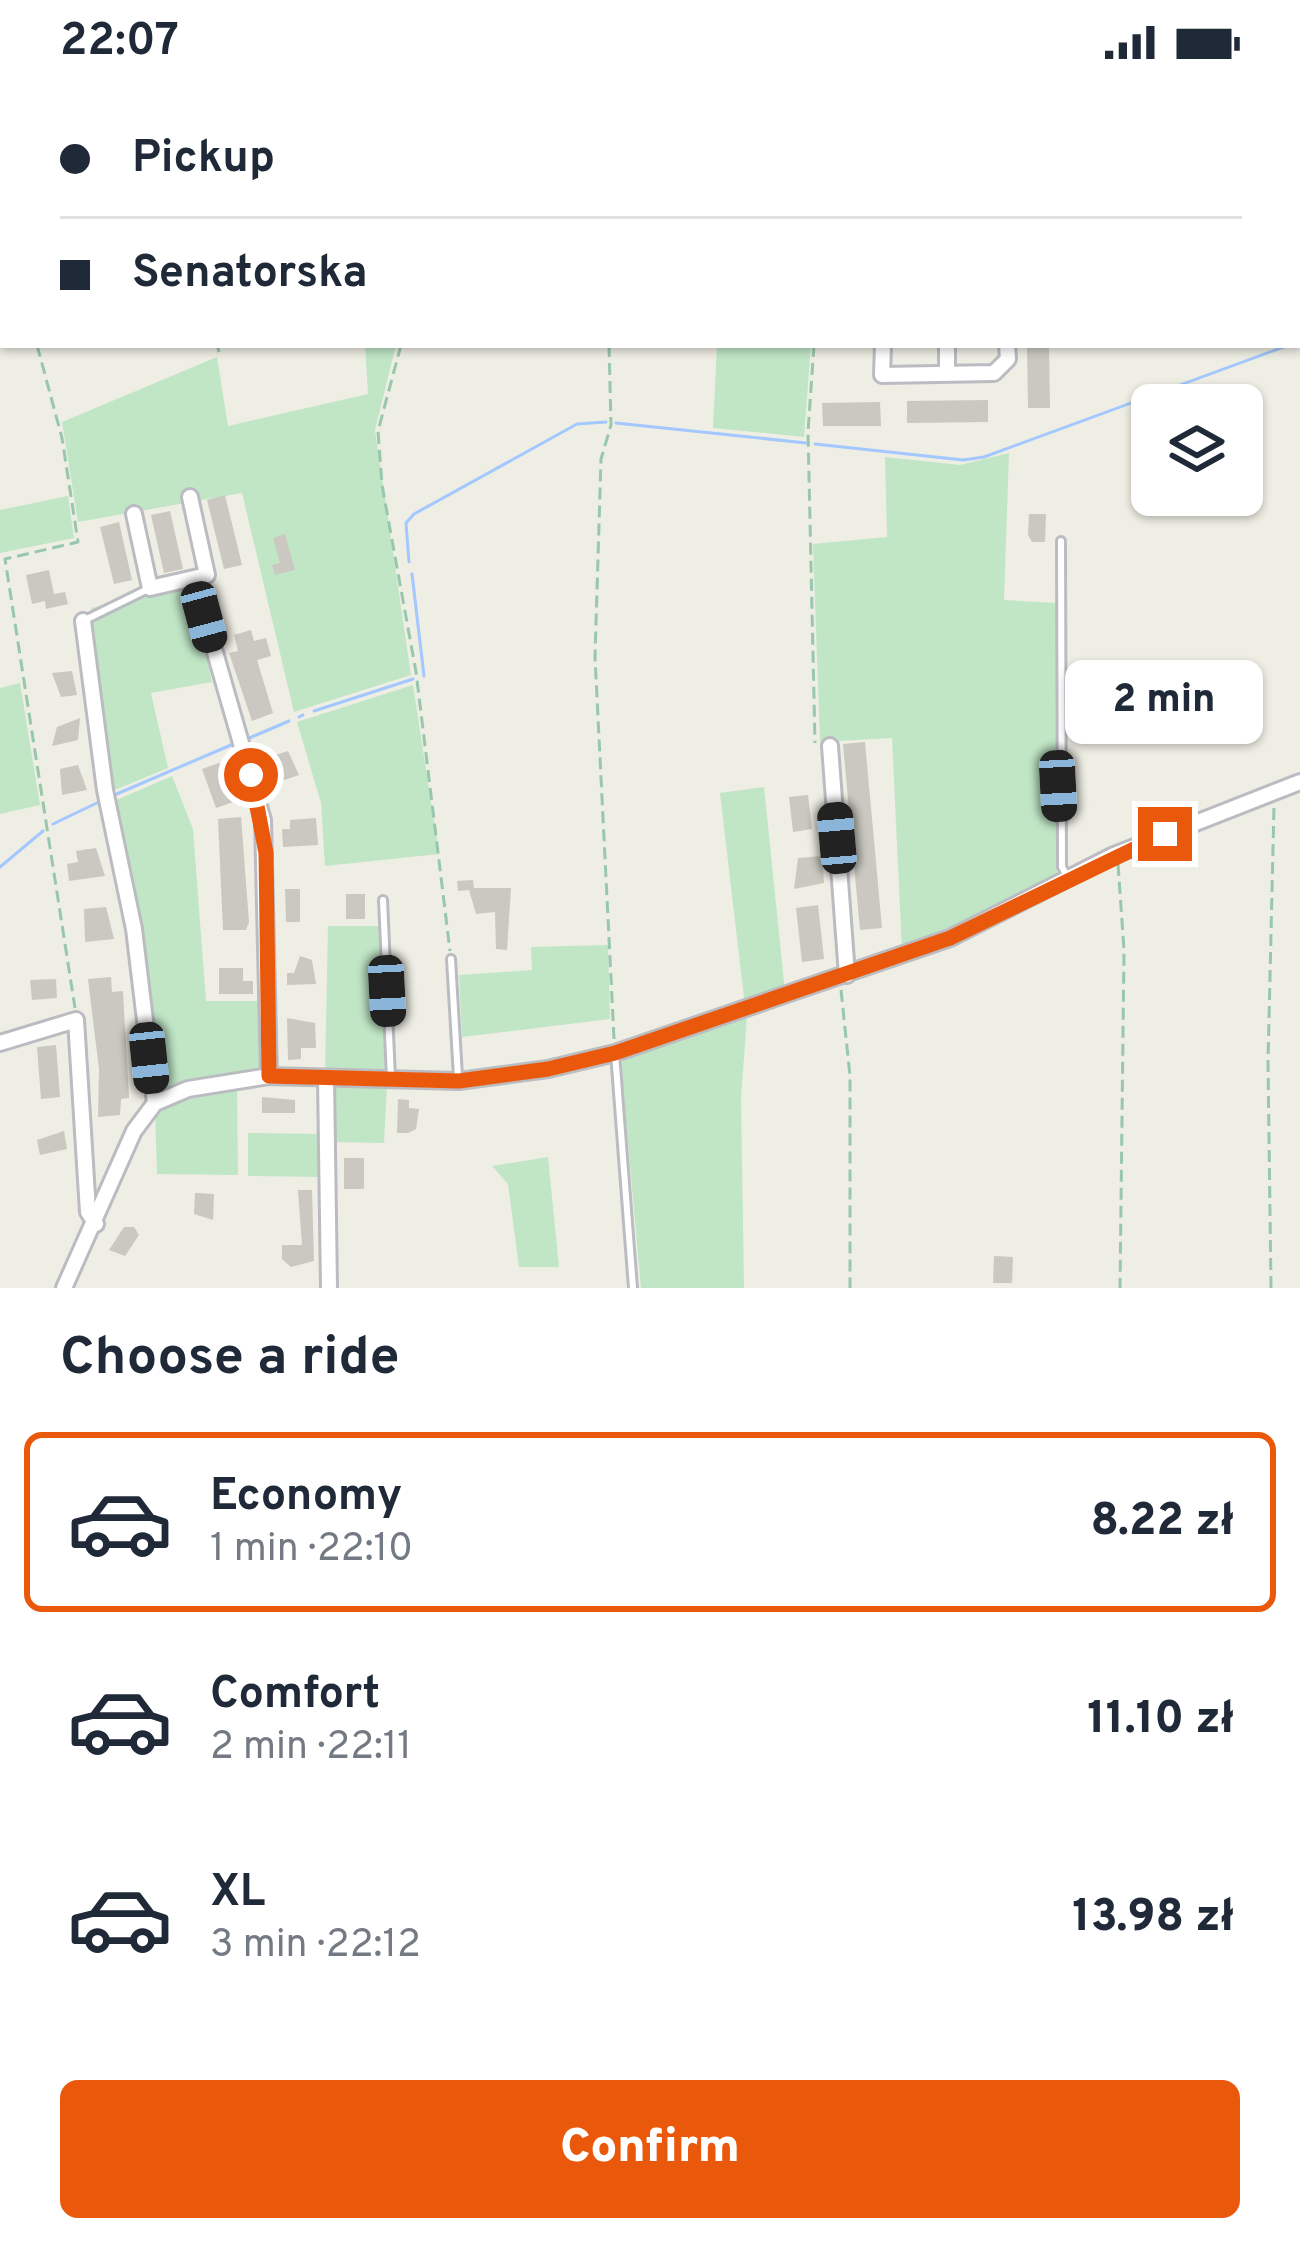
<!DOCTYPE html>
<meta charset="utf-8">
<style>
body{margin:0;font-family:Overpass,sans-serif;background:#f2f2f3;color:#1f2937;height:100vh;display:flex;flex-direction:column;font-size:45px;white-space:nowrap}
*{box-sizing:border-box;margin:0}
p{font-size:39px;color:#747a83}
.icon{flex:none;width:66px;height:66px;fill:none;stroke:currentColor;stroke-width:2;stroke-linecap:round;stroke-linejoin:round}
.map{position:relative;height:1204px;overflow:hidden}
.side{display:flex;flex-direction:column;background:#fff;flex:1}
.side>*{flex:none}
.banner{position:absolute;left:0px;top:0px;width:1302px;height:264px;box-shadow:0 3px 9px #0004;display:grid;align-content:center;height:264px;padding:0 60px;background:#fff}
.buttons{position:absolute;left:1131px;top:300px;display:grid;gap:24px}
.buttons a{display:grid;place-items:center;width:132px;height:132px;border-radius:18px;background:#fff;box-shadow:0 3px 9px #0004;font-size:60px}
.end{position:absolute;width:54px;height:54px;margin:-27px;border:15px solid #ea580c;background:#fff;box-shadow:0 0 0 6px #fff}
.from{border-radius:50%}
.bubble{position:absolute;height:84px;border-radius:18px;background:#fff;box-shadow:0 3px 9px #0004;font-size:39px;font-weight:800;line-height:84px;text-align:center}
.car{position:absolute;width:36px;height:72px;margin:-36px -18px;border-radius:15px;box-shadow:0 0 9px 3px #0007;background:linear-gradient(#222 24%,#8ab4d8 0 40%,#222 0 76%,#8ab4d8 0 86%,#222 0)}
.banner b{display:flex;align-items:center;gap:42px;height:114px;font-size:45px}
.banner b+b{border-top:3px solid #e0e1e3}
.banner i{width:30px;height:30px;background:#1f2937}
ul{padding:0;list-style:none}
li{display:flex;align-items:center;gap:36px;height:180px;margin:0 24px 18px;padding:0 36px;border:6px solid transparent;border-radius:18px}
li div{flex:1}
li b{display:block;font-size:45px}
li em{font-style:normal;font-weight:800}
li.active{border-color:#ea580c}
li>.icon{width:108px;height:108px;stroke-width:1.5}
h2{padding:0 60px;font-size:54px;line-height:144px}
.button{display:flex;gap:24px;margin-top:auto;padding:24px 60px}
.button a{flex:1;height:138px;border-radius:18px;background:#ea580c;color:#fff;font-size:48px;font-weight:800;line-height:138px;text-align:center}
.status{display:flex;justify-content:space-between;align-items:center;height:84px;padding:0 60px;background:#fff;direction:ltr}
.status svg{height:33px;fill:currentColor}
.map>svg:first-child{display:block}
.green{fill:#c0e6c6}
.lines{fill:none;stroke-linecap:round;stroke-linejoin:round}
.stream{stroke:#a3c7ff;stroke-width:3}
.building{fill:#cac8c1}
.lane-casing{stroke:#bbbcc2;stroke-width:12}
.street-casing{stroke:#bbbcc2;stroke-width:20}
.path{stroke:#99c7ae;stroke-width:3;stroke-dasharray:12 6;stroke-linecap:butt}
.lane{stroke:#fff;stroke-width:6}
.street{stroke:#fff;stroke-width:14}
.route{stroke:#ea580c;stroke-width:15}
</style>
<div class="status"><b>22:07</b><svg viewBox="0 0 49 12"><path d="M0 12V9h3v3zM5 12V6h3v6zM10 12V3h3v9zM15 12V0h3v12zM26 1h20v11H26zM47 4h2v5h-2z"/></svg></div>
<div class="map">
<svg width="1300" height="1204" viewBox="0 0 1300 1204">
<rect width="100%" height="100%" fill="#eeeee4"/>
<g class="green">
<polygon points="365,261 396,261 375,346 411,591 294,628 242,409 78,438 62,338 217,273 228,342 368,310"/>
<polygon points="717,261 811,261 804,353 713,344"/>
<polygon points="1009,369 1004,516 1056,519 1057,794 985,834 902,866 892,654 820,658 813,460 887,453 885,373 960,381"/>
<polygon points="68,412 74,454 0,469 0,426"/>
<polygon points="191,501 212,598 151,609 168,684 110,708 91,524"/>
<polygon points="20,599 40,721 0,730 0,604"/>
<polygon points="413,601 439,770 325,782 321,719 297,638"/>
<polygon points="172,692 193,745 206,917 264,917 263,978 259,985 177,1001 157,1012 112,718"/>
<polygon points="764,703 785,908 745,922 720,709"/>
<polygon points="328,842 379,842 385,986 379,992 325,989"/>
<polygon points="608,861 610,935 462,953 459,891 532,886 531,863"/>
<polygon points="747,932 741,1014 744,1204 641,1204 621,980 629,969"/>
<polygon points="338,999 387,1001 384,1059 333,1058 331,1006"/>
<polygon points="237,1002 238,1091 157,1090 155,1028 184,1014"/>
<polygon points="248,1049 321,1050 321,1093 248,1092"/>
<polygon points="548,1073 559,1183 519,1183 508,1100 492,1082"/>
</g>
<g class="lines">
<g class="stream">
<polyline points="13,3 22,0"/>
<polyline points="2,6 3,6"/>
<polyline points="1299,259 1300,259"/>
<polyline points="616,339 806,359"/>
<polyline points="815,360 963,376 984,373 1289,261"/>
<polyline points="409,478 406,439 414,430 577,340 606,338"/>
<polyline points="412,490 424,592"/>
<polyline points="314,627 413,595"/>
<polyline points="299,633 303,631"/>
<polyline points="247,655 289,637"/>
<polyline points="112,712 231,661"/>
<polyline points="53,740 101,717"/>
<polyline points="0,783 43,747"/>
</g>
</g>
<g class="building">
<polygon points="1027,261 1049,261 1050,324 1028,324"/>
<polygon points="988,316 988,338 907,339 907,317"/>
<polygon points="880,318 881,342 823,342 822,319"/>
<polygon points="225,411 242,481 224,485 207,416"/>
<polygon points="170,427 183,485 164,489 151,431"/>
<polygon points="1029,430 1046,430 1045,458 1032,458 1028,451"/>
<polygon points="119,438 132,496 114,500 100,443"/>
<polygon points="285,450 295,486 275,491 272,481 280,479 273,454"/>
<polygon points="49,486 54,510 65,508 68,520 46,525 45,517 32,520 26,491"/>
<polygon points="251,546 254,557 266,554 271,572 257,576 273,629 252,637 229,569 238,567 234,551"/>
<polygon points="72,587 77,611 61,613 52,589"/>
<polygon points="80,634 78,656 52,662 57,643"/>
<polygon points="865,658 882,844 860,846 843,660"/>
<polygon points="288,667 299,691 273,700 269,673"/>
<polygon points="222,678 236,717 216,724 202,685"/>
<polygon points="78,681 87,706 62,711 60,685"/>
<polygon points="808,711 812,745 793,748 789,713"/>
<polygon points="241,733 249,838 246,846 223,846 218,735"/>
<polygon points="316,734 318,761 283,763 282,745 290,745 290,736"/>
<polygon points="96,764 105,792 69,797 67,780 78,778 76,767"/>
<polygon points="822,772 824,799 794,805 798,774"/>
<polygon points="473,796 474,804 511,804 507,866 496,865 495,828 476,830 469,806 458,807 457,797"/>
<polygon points="285,805 300,805 300,838 286,838"/>
<rect x="346" y="810" width="19" height="25"/>
<polygon points="818,821 824,875 802,878 796,824"/>
<polygon points="106,823 114,855 85,858 84,825"/>
<polygon points="300,872 312,876 316,900 287,901 287,889 294,889"/>
<polygon points="219,884 243,884 243,897 253,897 253,910 219,910"/>
<polygon points="111,893 112,908 123,907 129,1014 121,1015 120,1031 98,1033 99,985 88,895"/>
<polygon points="56,895 57,914 32,916 30,896"/>
<polygon points="287,934 315,939 316,964 301,964 301,975 288,976"/>
<polygon points="56,961 60,1013 41,1015 37,963"/>
<polygon points="262,1013 295,1016 295,1029 262,1029"/>
<polygon points="398,1015 409,1016 409,1024 419,1025 416,1045 408,1049 397,1049"/>
<polygon points="64,1047 67,1065 40,1071 37,1056"/>
<rect x="344" y="1074" width="20" height="31"/>
<polygon points="298,1106 312,1106 314,1177 291,1183 282,1175 282,1161 302,1161"/>
<polygon points="195,1109 214,1110 213,1136 194,1130"/>
<polygon points="124,1143 134,1143 139,1151 125,1172 109,1166"/>
<polygon points="994,1172 1013,1173 1012,1199 993,1199"/>
</g>
<g class="lines">
<g class="lane-casing">
<g id="lane">
<polyline points="1061,457 1062,783 1068,794"/>
<polyline points="87,535 150,504"/>
<polyline points="383,816 391,994"/>
<polyline points="451,875 458,993"/>
<polyline points="615,969 633,1204"/>
</g>
</g>
<g class="street-casing">
<g id="street">
<polyline points="880,0 880,3"/>
<polyline points="940,0 941,3"/>
<polyline points="1000,0 1000,3"/>
<polyline points="883,261 882,291 994,289 1008,275 1007,261"/>
<polyline points="947,289 947,261"/>
<polyline points="134,430 150,504 207,491 190,413"/>
<polyline points="194,495 263,736 269,992"/>
<polyline points="83,537 105,706 134,845 155,1019"/>
<polyline points="830,662 847,891"/>
<polyline points="0,959 76,936 88,1128 96,1140"/>
<polyline points="326,994 329,1204"/>
<polyline points="64,1204 134,1047 155,1019 188,1005 269,992 459,997 548,985 615,969 950,854 1114,771 1300,698"/>
</g>
</g>
<g class="path">
<polyline points="413,0 413,3"/>
<polyline points="822,0 822,3"/>
<polyline points="198,3 199,0"/>
<polyline points="625,3 625,0"/>
<polyline points="0,46 3,60"/>
<polyline points="37,261 62,354 78,458 5,475 75,924"/>
<polyline points="217,261 219,268"/>
<polyline points="401,261 378,347 382,401 416,588 450,867"/>
<polyline points="609,261 611,341 601,375 595,573 614,955"/>
<polyline points="814,261 808,348 815,659"/>
<polyline points="1118,780 1124,866 1120,1204"/>
<polyline points="841,906 850,992 850,1204"/>
<polyline points="1271,1204 1268,978 1274,722"/>
</g>
<use href="#lane" class="lane"/>
<use href="#street" class="street"/>
</g>
<g class="lines">
<polyline class="route" points="251,691 266,769 269,992 459,997 548,985 615,969 950,854 1165,750"/>
</g>
</svg>
<div class="buttons">
<a><svg class="icon" aria-label="layers" viewBox="0 0 24 24"><path d="M12 4l9 5-9 5-9-5zM3 14l9 5 9-5"/></svg></a>
</div>
<i class="end from" style="left:251px;top:691px"></i>
<i class="end" style="left:1165px;top:750px"></i>
<div class="bubble" style="left:1065px;top:576px;width:198px">2 min</div>
<i class="car" style="left:204px;top:533px;rotate:165deg"></i>
<i class="car" style="left:1058px;top:702px;rotate:177deg"></i>
<i class="car" style="left:837px;top:754px;rotate:355deg"></i>
<i class="car" style="left:387px;top:907px;rotate:177deg"></i>
<i class="car" style="left:149px;top:974px;rotate:174deg"></i>
<div class="banner">
<b><i class="from"></i>Pickup</b>
<b><i></i>Senatorska</b>
</div>
</div>
<section class="side">
<h2>Choose a ride</h2>
<ul>
<li class="active"><svg class="icon" aria-label="car" viewBox="0 0 24 24"><path d="M5 17H2v-5l4-1 3-4h7l3 4 3 1v5h-3M9 17h6M6 11h13"/><circle cx="7" cy="17" r="2"/><circle cx="17" cy="17" r="2"/></svg><div><b>Economy</b><p>1 min · 22:10</p></div><em>8.22 zł</em></li>
<li><svg class="icon" aria-label="car" viewBox="0 0 24 24"><path d="M5 17H2v-5l4-1 3-4h7l3 4 3 1v5h-3M9 17h6M6 11h13"/><circle cx="7" cy="17" r="2"/><circle cx="17" cy="17" r="2"/></svg><div><b>Comfort</b><p>2 min · 22:11</p></div><em>11.10 zł</em></li>
<li><svg class="icon" aria-label="car" viewBox="0 0 24 24"><path d="M5 17H2v-5l4-1 3-4h7l3 4 3 1v5h-3M9 17h6M6 11h13"/><circle cx="7" cy="17" r="2"/><circle cx="17" cy="17" r="2"/></svg><div><b>XL</b><p>3 min · 22:12</p></div><em>13.98 zł</em></li>
</ul>
<div class="button"><a>Confirm</a></div>
</section>
